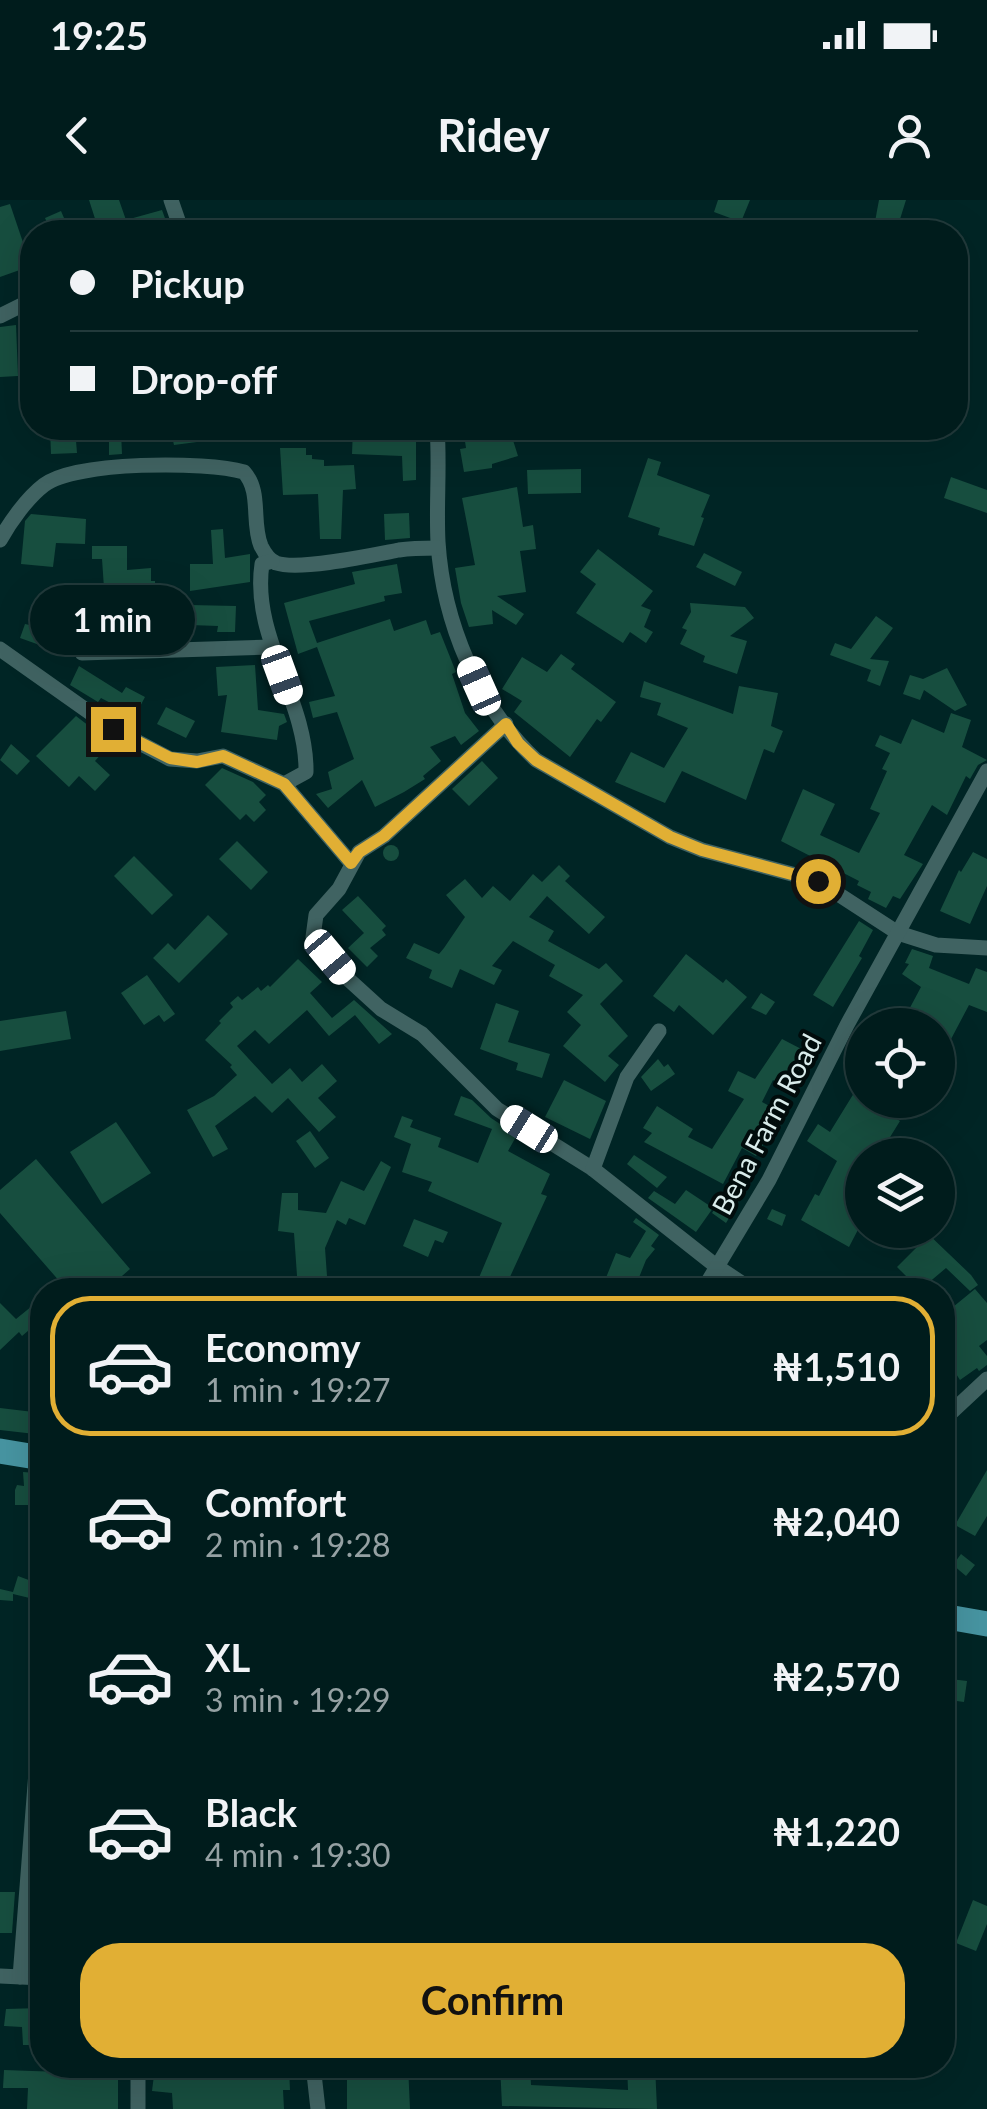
<!DOCTYPE html>
<meta charset="utf-8">
<style>
body{margin:0;font-family:Lato,sans-serif;background:#0a2525;color:#f1f3f6;height:100vh;display:flex;flex-direction:column;font-size:38px;white-space:nowrap}
*{box-sizing:border-box;margin:0}
p{font-size:32px;color:#95a1a3}
.icon{flex:none;width:55px;height:55px;fill:none;stroke:currentColor;stroke-width:2;stroke-linecap:round;stroke-linejoin:round}
.map{position:relative;flex:1;overflow:hidden}
.sheet{position:absolute;left:30px;top:1078px;width:925px;height:800px;display:flex;flex-direction:column;background:#001c1c;border-radius:40px;box-shadow:0 10px 40px #0002,0 0 0 2px #223a3b}
.sheet>*{flex:none}
.guide{position:absolute;left:20px;top:20px;width:948px;height:220px;border-radius:40px;box-shadow:0 10px 40px #0002,0 0 0 2px #223a3b;display:grid;align-content:center;height:220px;padding:0 50px;background:#001c1c}
.tools{position:absolute;left:845px;top:808px;display:grid;gap:20px}
.tools a{display:grid;place-items:center;width:110px;height:110px;border-radius:50%;background:#001c1c;box-shadow:0 10px 40px #0002,0 0 0 2px #223a3b;font-size:50px}
.end{position:absolute;width:45px;height:45px;margin:-22px;border:12px solid #e1af34;background:#111;box-shadow:0 0 0 5px #111}
.from{border-radius:50%}
.bubble{position:absolute;height:70px;border-radius:35px;background:#001c1c;box-shadow:0 10px 40px #0002,0 0 0 2px #223a3b;font-size:32px;font-weight:700;line-height:70px;text-align:center}
.car{position:absolute;width:30px;height:60px;margin:-30px -15px;border-radius:12px;box-shadow:0 0 8px 2px #0007;background:linear-gradient(#fff 24%,#345 0 40%,#fff 0 76%,#345 0 86%,#fff 0)}
.guide b{display:flex;align-items:center;gap:35px;height:95px;font-size:38px}
.guide b+b{border-top:2px solid #223a3b}
.guide i{width:25px;height:25px;background:#f1f3f6}
ul{padding:18px 0 0;list-style:none}
li{display:flex;align-items:center;gap:30px;height:140px;margin:0 20px 15px;padding:0 30px;border:5px solid transparent;border-radius:40px}
li div{flex:1}
li b{display:block;font-size:38px}
li em{font-style:normal;font-weight:700}
li.active{border-color:#e1af34}
li>.icon{width:90px;height:90px;stroke-width:1.5}
.button{display:flex;gap:20px;margin-top:auto;padding:20px 50px}
.button a{flex:1;height:115px;border-radius:40px;background:#e1af34;color:#111;font-size:40px;font-weight:700;line-height:115px;text-align:center}
.status{display:flex;justify-content:space-between;align-items:center;height:70px;padding:0 50px;background:#001c1c;direction:ltr}
.status svg{height:28px;fill:currentColor}
header{display:flex;justify-content:space-between;align-items:center;height:130px;padding:0 50px;background:#001c1c;font-size:45px;font-weight:700}
.map>svg:first-child{display:block}
.building{fill:#174e3f}
.lines{fill:none;stroke-linecap:round;stroke-linejoin:round}
.minor{stroke:#406362;stroke-width:15}
.primary{stroke:#4795a2;stroke-width:25}
.route{stroke:#e1af34;stroke-width:12}
.labels{text-anchor:middle;dominant-baseline:central;stroke-width:8;stroke-linejoin:round;paint-order:stroke}
.street-label{font-size:28px;fill:#d9eceb;stroke:#010c0c}
</style>
<div class="status"><b>19:25</b><svg viewBox="0 0 49 12"><path d="M0 12V9h3v3zM5 12V6h3v6zM10 12V3h3v9zM15 12V0h3v12zM26 1h20v11H26zM47 4h2v5h-2z"/></svg></div>
<header><svg class="icon" aria-label="back" viewBox="0 0 24 24"><path d="M15 5l-7 7 7 7"/></svg>Ridey<svg class="icon" aria-label="person" viewBox="0 0 24 24"><circle cx="12" cy="8" r="4"/><path d="M4 21q1-7 8-7t8 7"/></svg></header>
<div class="map">
<svg width="987" height="1909" viewBox="0 0 987 1909">
<rect width="100%" height="100%" fill="#002525"/>
<g class="building">
<polygon points="89,0 119,0 126,20 162,10 170,32 95,32 98,28"/>
<polygon points="718,0 750,0 741,22 714,12"/>
<polygon points="879,0 906,0 896,32 874,27"/>
<polygon points="10,4 31,66 0,77 0,7"/>
<polygon points="61,11 70,32 51,32 45,18"/>
<polygon points="16,125 18,176 0,177 0,127"/>
<polygon points="50,228 75,228 77,253 51,254"/>
<polygon points="170,228 196,228 197,242 174,245"/>
<polygon points="353,228 416,228 416,280 403,281 402,256 352,254"/>
<polygon points="463,228 502,228 504,239 512,237 518,256 492,264 492,268 464,272 460,249 466,248"/>
<polygon points="121,232 122,254 109,255 109,233"/>
<polygon points="280,248 306,248 306,255 312,255 312,259 324,260 324,266 354,265 356,289 343,290 341,339 320,339 318,294 283,295"/>
<polygon points="648,258 661,262 657,275 710,295 701,317 704,318 694,346 658,335 660,328 628,317"/>
<polygon points="581,269 581,293 528,294 527,270"/>
<polygon points="951,277 987,290 987,313 944,298"/>
<polygon points="517,287 523,327 533,325 536,349 520,351 526,392 497,396 524,414 516,425 492,410 493,424 469,427 461,403 455,368 475,365 462,298"/>
<polygon points="409,313 410,338 385,340 384,314"/>
<polygon points="31,314 86,319 85,344 56,343 53,367 21,364 25,321"/>
<polygon points="223,329 225,358 250,354 250,382 190,391 190,364 213,364 211,330"/>
<polygon points="92,346 127,346 127,370 151,368 151,381 155,381 155,391 159,391 161,409 152,409 153,416 147,417 150,440 137,440 135,406 81,408 80,389 104,388 102,359 92,359"/>
<polygon points="598,349 653,391 641,406 651,410 644,427 653,432 646,443 630,432 623,443 576,413 596,384 580,372"/>
<polygon points="704,353 742,372 735,386 696,367"/>
<polygon points="397,364 402,393 384,396 385,401 309,421 317,443 390,419 394,431 426,420 431,435 440,432 456,472 452,474 465,513 479,531 461,545 455,536 430,547 441,561 423,576 425,579 404,592 375,607 362,580 328,608 316,594 332,589 328,572 354,559 337,512 313,518 309,502 335,496 317,447 298,454 284,403 355,384 352,372"/>
<polygon points="690,403 745,407 754,418 730,436 747,441 737,474 703,462 705,456 680,444 687,430 682,428 691,412"/>
<polygon points="190,405 236,406 235,432 217,432 218,426 190,425"/>
<polygon points="876,416 893,428 870,459 889,461 880,486 867,481 871,470 830,455 835,443 851,449"/>
<polygon points="25,424 52,430 48,448 20,438"/>
<polygon points="561,454 575,464 571,469 616,502 601,522 597,519 570,557 514,512 522,501 502,489 522,457 547,472"/>
<polygon points="255,465 258,510 284,514 287,522 279,526 277,540 221,532 227,495 218,496 216,467"/>
<polygon points="79,466 122,493 126,487 145,497 135,516 101,498 98,502 70,485"/>
<polygon points="947,468 967,505 955,511 924,490 920,500 903,494 910,475 923,479"/>
<polygon points="644,481 733,514 739,486 778,493 771,526 783,531 774,553 764,549 746,600 682,571 665,603 615,582 631,552 664,568 688,528 657,515 661,503 640,497"/>
<polygon points="166,507 195,521 186,538 157,524"/>
<polygon points="951,513 971,520 962,547 987,560 978,565 970,579 966,576 947,615 932,605 904,655 923,664 900,699 893,696 886,708 868,699 871,692 857,685 859,681 781,641 803,589 835,604 820,635 859,653 880,613 870,609 887,571 882,569 890,553 875,546 880,535 901,544 912,519 944,533"/>
<polygon points="76,516 111,543 95,561 110,575 95,591 79,576 69,587 36,556"/>
<polygon points="11,544 30,561 17,575 0,560"/>
<polygon points="482,561 498,578 469,606 452,589"/>
<polygon points="222,568 253,582 266,595 259,602 266,610 254,622 246,614 240,620 205,585"/>
<polygon points="237,641 268,672 251,690 219,659"/>
<circle cx="391" cy="653" r="8"/>
<polygon points="973,652 987,659 987,686 970,724 940,711 959,670 961,672"/>
<polygon points="134,656 173,695 152,715 114,676"/>
<polygon points="559,665 570,676 565,681 605,717 589,734 547,696 529,717 554,731 548,741 599,769 606,763 623,781 600,804 628,836 608,856 619,865 605,882 563,846 581,825 567,812 583,795 549,776 555,765 513,741 492,766 502,770 494,785 460,769 452,788 429,778 432,770 406,758 414,743 439,754 444,748 465,717 446,695 465,679 482,698 493,686 510,701 533,674 542,682"/>
<polygon points="358,696 386,726 382,730 386,735 370,748 378,756 367,767 348,748 364,733 342,710"/>
<polygon points="208,715 228,734 179,783 153,758 168,743 175,750"/>
<polygon points="859,721 873,730 859,756 862,758 833,807 813,795"/>
<polygon points="912,749 933,756 929,768 969,784 976,768 987,772 987,812 969,805 950,841 938,834 938,825 920,825 905,817 921,787 902,774 909,764 905,763"/>
<polygon points="686,754 723,783 726,779 747,797 713,835 679,805 674,812 653,796"/>
<polygon points="298,759 322,782 310,793 332,818 354,800 392,834 379,844 355,815 329,836 307,810 269,844 255,830 237,846 272,884 290,868 302,882 322,864 337,881 318,898 336,917 319,932 288,898 272,913 255,896 215,926 228,949 213,957 187,910 214,896 237,875 230,867 232,865 205,840 221,823 219,821 233,807 230,803 238,796 242,800 258,787 261,791 268,785 270,787"/>
<polygon points="147,775 175,814 164,822 159,815 144,825 121,793"/>
<polygon points="761,793 775,802 766,815 751,808"/>
<polygon points="496,803 519,811 508,842 550,854 542,878 516,870 518,863 480,849"/>
<polygon points="66,811 71,839 0,851 0,821"/>
<polygon points="782,839 809,853 789,891 773,880 762,902 786,915 781,925 777,923 756,956 742,948 723,984 644,942 652,933 643,928 657,906 693,929 688,937 712,949 744,899 728,891 738,871 755,879"/>
<polygon points="658,859 664,867 668,864 675,874 651,891 641,877"/>
<polygon points="564,880 606,901 590,939 545,917"/>
<polygon points="854,893 900,921 879,955 862,955 862,1022 849,1047 801,1020 815,994 819,996 837,961 807,941 818,924 830,932"/>
<polygon points="461,896 472,900 491,918 517,935 508,951 550,974 541,994 547,996 504,1090 478,1080 502,1023 428,991 432,982 402,972 411,944 394,937 402,916 413,920 410,927 441,938 438,947 478,963 492,929 454,915"/>
<polygon points="116,922 151,973 102,1004 70,952"/>
<polygon points="310,931 329,958 315,968 296,941"/>
<polygon points="634,955 667,977 657,988 627,964"/>
<polygon points="36,959 130,1069 122,1076 136,1090 52,1090 61,1083 0,1013 0,990"/>
<polygon points="381,961 391,967 365,1025 349,1018 346,1025 337,1020 325,1048 328,1090 298,1090 294,1033 278,1031 282,993 298,993 298,1010 326,1013 341,981 364,991"/>
<polygon points="729,988 742,997 735,1007 720,1001 732,1013 726,1023 712,1013"/>
<polygon points="686,990 713,1008 696,1032 648,998 654,991 675,1004"/>
<polygon points="772,1009 786,1015 782,1026 767,1019"/>
<polygon points="636,1018 659,1035 651,1046 655,1049 646,1060 634,1090 601,1090 616,1053 630,1058 646,1031 633,1022"/>
<polygon points="414,1019 448,1032 443,1043 435,1040 428,1057 403,1046"/>
<polygon points="925,1031 971,1075 978,1085 970,1091 946,1068 920,1090 897,1067 921,1043 917,1040"/>
<polygon points="975,1089 987,1103 987,1140 979,1146 987,1156 987,1165 979,1171 977,1168 960,1180 942,1152 942,1116"/>
<polygon points="42,1098 42,1119 22,1136 19,1132 0,1150 0,1103 16,1119"/>
<polygon points="0,1208 42,1213 42,1226 35,1227 35,1234 0,1230"/>
<polygon points="987,1270 987,1316 975,1336 955,1325"/>
<polygon points="23,1272 36,1273 36,1287 28,1287 28,1305 15,1305 15,1290 17,1285 24,1286"/>
<polygon points="961,1354 975,1365 966,1376 953,1365"/>
<polygon points="18,1376 42,1385 42,1401 13,1394 13,1401 0,1400 0,1389 13,1392"/>
<polygon points="942,1478 967,1481 964,1502 942,1499"/>
<polygon points="0,1692 15,1692 12,1733 0,1733"/>
<polygon points="973,1700 987,1706 987,1724 976,1751 956,1743"/>
<polygon points="40,1808 41,1845 23,1845 22,1827 4,1826 6,1809"/>
<polygon points="175,1865 239,1865 239,1869 289,1868 290,1890 283,1890 284,1909 173,1909 172,1893 152,1891 155,1867 175,1869"/>
<polygon points="347,1865 408,1865 410,1909 347,1909"/>
<polygon points="500,1865 530,1865 531,1885 628,1890 627,1865 655,1865 657,1909 502,1906"/>
<polygon points="4,1870 118,1874 118,1909 27,1909 28,1888 3,1888"/>
</g>
<g class="lines">
<g class="minor">
<polyline points="171,0 182,32"/>
<polyline points="0,116 32,100"/>
<path d="M437,228C440,266 436,304 438,342C443,422 478,506 536,560L670,637L702,650L818,681L898,733L936,745L987,748"/>
<path d="M0,340C10,322 27,298 44,285C75,261 206,261 244,272C262,292 251,322 261,346C264,352 269,360 276,363C300,371 373,355 399,350C412,348 426,348 438,348"/>
<path d="M272,361L262,364C251,437 307,500 306,572L284,584"/>
<polyline points="0,449 113,529 170,559 197,561 223,556 284,584 351,663"/>
<polyline points="82,453 271,447"/>
<polyline points="506,524 384,636 359,652 339,689 316,715 313,737 347,778 381,809 422,834 497,909 593,969 716,1066 752,1090"/>
<polyline points="593,969 627,877 659,831"/>
<polyline points="703,1090 769,980 847,825 987,571"/>
<polyline points="942,1221 987,1179"/>
<polyline points="0,1776 42,1778"/>
<polyline points="20,1777 41,1508"/>
<polyline points="138,1865 138,1909"/>
<polyline points="313,1865 318,1909"/>
</g>
<g class="primary">
<polyline points="0,1251 42,1258"/>
<polyline points="942,1416 987,1424"/>
</g>
</g>
<g class="lines">
<polyline class="route" points="113,529 170,558 197,562 223,556 284,584 351,663 359,652 384,636 506,524 518,543 536,560 670,637 702,650 818,681"/>
</g>
<g class="labels">
<g class="street-label">
<text transform="translate(766 924) rotate(-62)">Bena Farm Road</text>
</g>
</g>
</svg>
<div class="tools">
<a><svg class="icon" aria-label="locate" viewBox="0 0 24 24"><circle cx="12" cy="12" r="6"/><path d="M12 2v4M12 18v4M2 12h4M18 12h4"/></svg></a>
<a><svg class="icon" aria-label="layers" viewBox="0 0 24 24"><path d="M12 4l9 5-9 5-9-5zM3 14l9 5 9-5"/></svg></a>
</div>
<i class="end from" style="left:818px;top:681px"></i>
<i class="end" style="left:113px;top:529px"></i>
<div class="bubble" style="left:30px;top:385px;width:165px">1 min</div>
<i class="car" style="left:282px;top:475px;rotate:160deg"></i>
<i class="car" style="left:479px;top:486px;rotate:336deg"></i>
<i class="car" style="left:330px;top:757px;rotate:140deg"></i>
<i class="car" style="left:529px;top:929px;rotate:302deg"></i>
<div class="guide">
<b><i class="from"></i>Pickup</b>
<b><i></i>Drop-off</b>
</div>
<section class="sheet">
<ul>
<li class="active"><svg class="icon" aria-label="car" viewBox="0 0 24 24"><path d="M5 17H2v-5l4-1 3-4h7l3 4 3 1v5h-3M9 17h6M6 11h13"/><circle cx="7" cy="17" r="2"/><circle cx="17" cy="17" r="2"/></svg><div><b>Economy</b><p>1 min · 19:27</p></div><em>₦1,510</em></li>
<li><svg class="icon" aria-label="car" viewBox="0 0 24 24"><path d="M5 17H2v-5l4-1 3-4h7l3 4 3 1v5h-3M9 17h6M6 11h13"/><circle cx="7" cy="17" r="2"/><circle cx="17" cy="17" r="2"/></svg><div><b>Comfort</b><p>2 min · 19:28</p></div><em>₦2,040</em></li>
<li><svg class="icon" aria-label="car" viewBox="0 0 24 24"><path d="M5 17H2v-5l4-1 3-4h7l3 4 3 1v5h-3M9 17h6M6 11h13"/><circle cx="7" cy="17" r="2"/><circle cx="17" cy="17" r="2"/></svg><div><b>XL</b><p>3 min · 19:29</p></div><em>₦2,570</em></li>
<li><svg class="icon" aria-label="car" viewBox="0 0 24 24"><path d="M5 17H2v-5l4-1 3-4h7l3 4 3 1v5h-3M9 17h6M6 11h13"/><circle cx="7" cy="17" r="2"/><circle cx="17" cy="17" r="2"/></svg><div><b>Black</b><p>4 min · 19:30</p></div><em>₦1,220</em></li>
</ul>
<div class="button"><a>Confirm</a></div>
</section>
</div>
